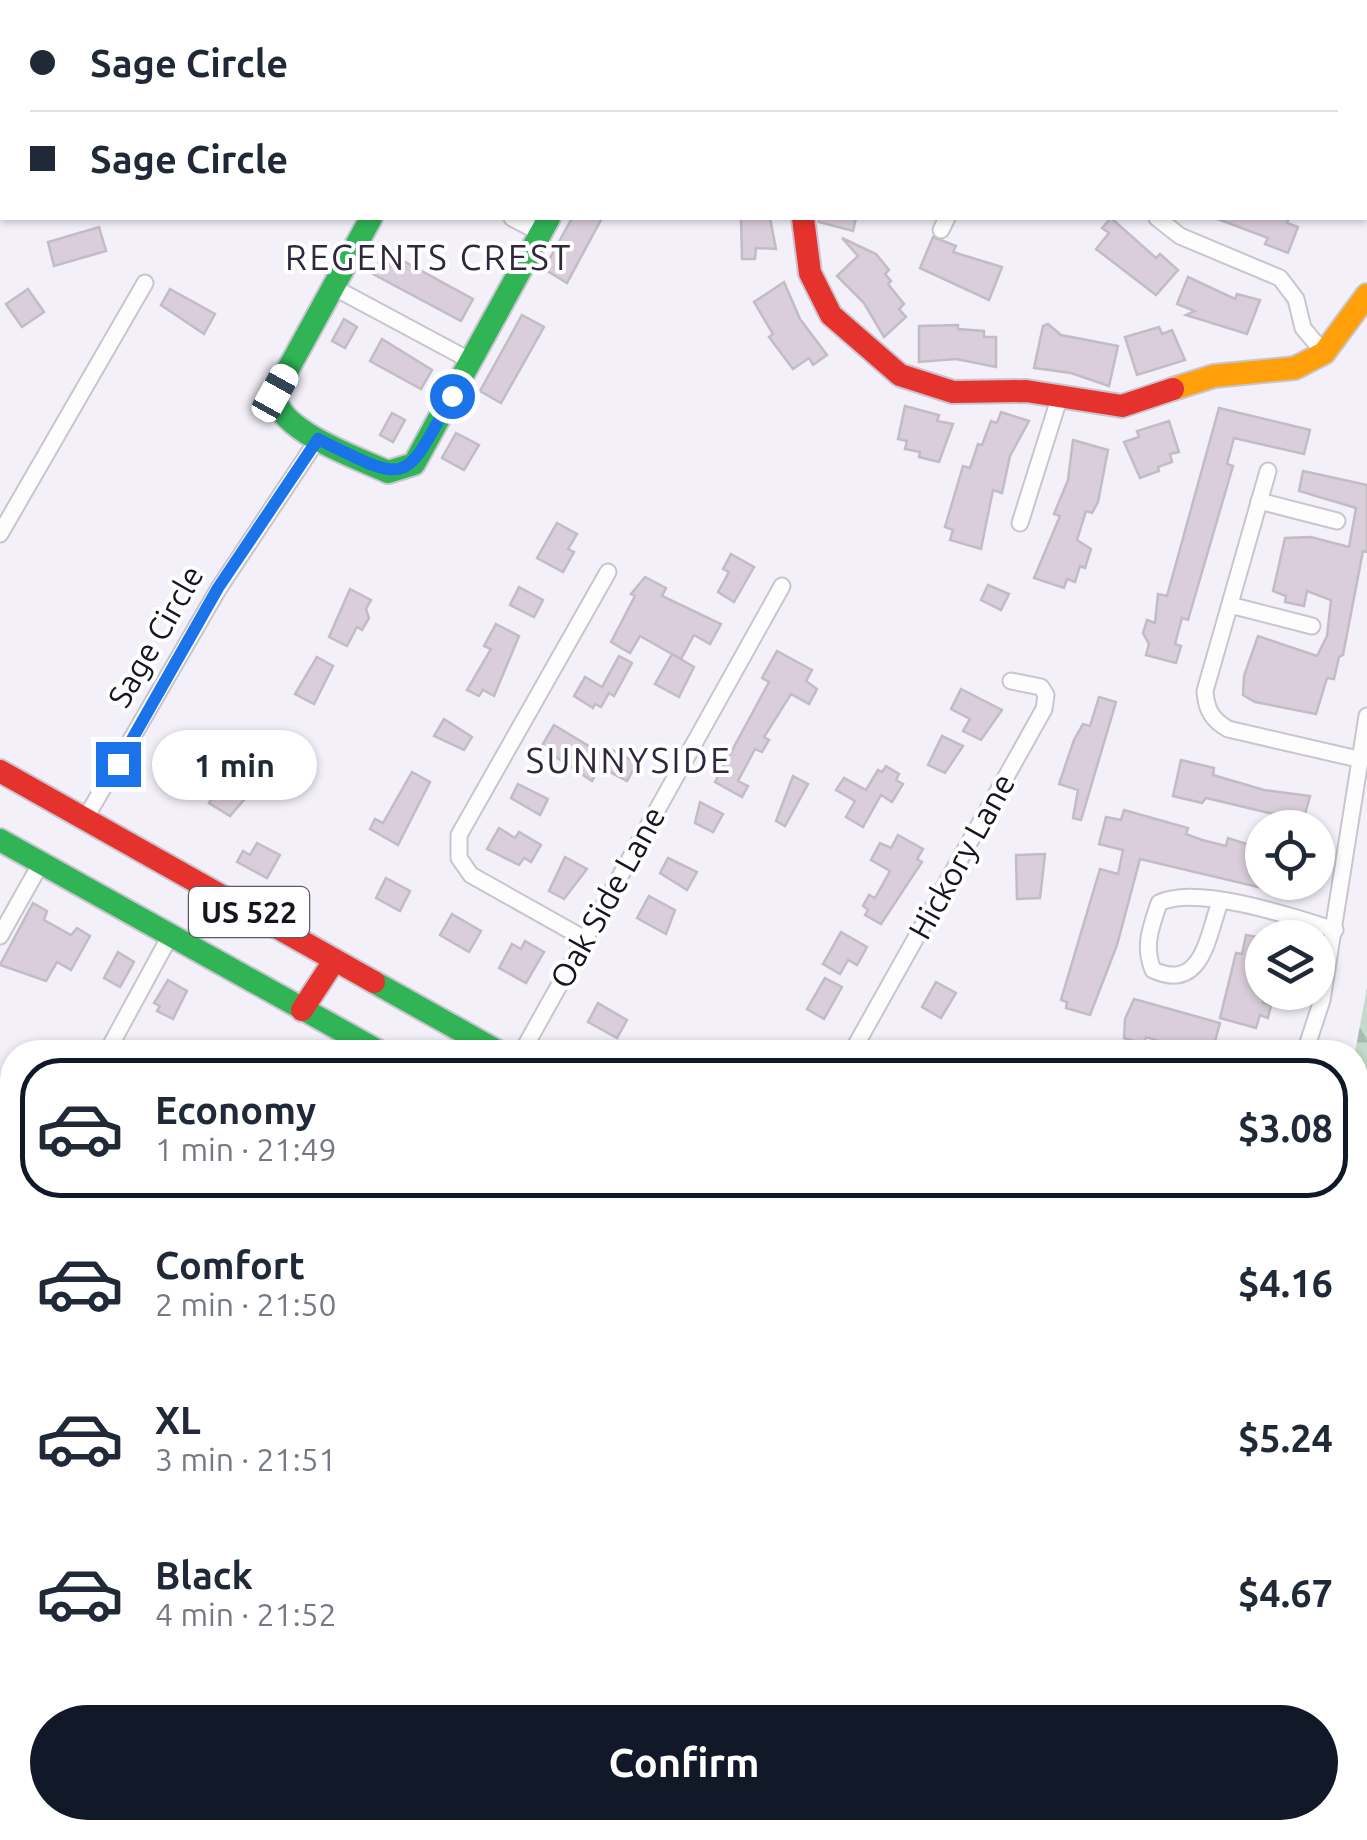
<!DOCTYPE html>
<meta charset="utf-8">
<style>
body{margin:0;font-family:Ubuntu,sans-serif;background:#f6f6f7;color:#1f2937;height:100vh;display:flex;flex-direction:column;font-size:38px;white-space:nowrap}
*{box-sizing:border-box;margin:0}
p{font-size:32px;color:#747a83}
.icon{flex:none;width:55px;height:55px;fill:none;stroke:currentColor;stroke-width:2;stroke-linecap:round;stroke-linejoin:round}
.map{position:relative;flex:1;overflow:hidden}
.panel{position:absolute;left:0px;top:1040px;width:1368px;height:800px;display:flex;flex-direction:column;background:#fff;border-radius:40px 40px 0 0;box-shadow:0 2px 8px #0004}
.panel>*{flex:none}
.guide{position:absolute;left:0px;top:0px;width:1368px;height:220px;box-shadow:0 2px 8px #0004;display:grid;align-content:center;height:220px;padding:0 30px;background:#fff}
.tools{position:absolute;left:1245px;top:810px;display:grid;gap:20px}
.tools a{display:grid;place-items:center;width:90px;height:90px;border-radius:50%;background:#fff;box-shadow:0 2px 8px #0004;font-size:50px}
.end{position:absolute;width:45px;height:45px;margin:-22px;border:12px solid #1a73e8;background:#fff;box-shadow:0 0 0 5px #fff}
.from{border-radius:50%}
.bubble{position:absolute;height:70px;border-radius:35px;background:#fff;box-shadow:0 2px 8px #0004;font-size:32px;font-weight:700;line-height:70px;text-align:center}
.car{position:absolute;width:30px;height:60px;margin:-30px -15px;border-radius:12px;box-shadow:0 0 8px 2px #0007;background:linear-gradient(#fff 24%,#345 0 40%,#fff 0 76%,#345 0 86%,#fff 0)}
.guide b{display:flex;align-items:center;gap:35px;height:95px;font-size:38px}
.guide b+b{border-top:2px solid #e0e1e3}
.guide i{width:25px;height:25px;background:#1f2937}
ul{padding:18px 0 0;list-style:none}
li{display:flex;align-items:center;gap:30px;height:140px;margin:0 20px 15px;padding:0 10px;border:5px solid transparent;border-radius:40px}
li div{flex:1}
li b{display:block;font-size:38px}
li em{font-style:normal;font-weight:700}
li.on{border-color:#111827}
li>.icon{width:90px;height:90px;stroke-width:1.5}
.cta{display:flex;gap:20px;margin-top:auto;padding:20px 30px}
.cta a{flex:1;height:115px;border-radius:60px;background:#111827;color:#fff;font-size:40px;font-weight:700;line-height:115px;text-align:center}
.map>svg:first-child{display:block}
.built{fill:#ebe6fa}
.forest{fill:url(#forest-firs)}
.building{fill:#dbcedc;stroke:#c2bcc4;stroke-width:2.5}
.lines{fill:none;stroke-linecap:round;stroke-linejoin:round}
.street-casing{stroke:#c8c5cf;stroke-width:19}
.fast-casing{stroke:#c8c5cf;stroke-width:26}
.slow-casing{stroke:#c8c5cf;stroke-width:26}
.jam-casing{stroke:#c8c5cf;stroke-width:26}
.street{stroke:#fdfdfe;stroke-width:15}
.fast{stroke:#30b455;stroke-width:22}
.slow{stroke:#ff9f0a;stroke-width:22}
.jam{stroke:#e5322d;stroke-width:22}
.route{stroke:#1a73e8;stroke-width:12}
.labels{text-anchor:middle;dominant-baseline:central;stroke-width:8;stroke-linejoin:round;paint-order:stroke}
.shield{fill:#fff;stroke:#5d5a62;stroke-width:2.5}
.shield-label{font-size:30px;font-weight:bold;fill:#17141e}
.street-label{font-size:32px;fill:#17141e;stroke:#fff}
.neighbourhood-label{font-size:35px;letter-spacing:2.5px;fill:#2e273d;stroke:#fff}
</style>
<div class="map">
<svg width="1367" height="1840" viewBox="0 0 1367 1840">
<defs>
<pattern id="forest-firs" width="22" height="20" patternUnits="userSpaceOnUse" patternTransform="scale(2.5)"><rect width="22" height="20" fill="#c4dbcb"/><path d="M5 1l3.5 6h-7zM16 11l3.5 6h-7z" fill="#a8bbae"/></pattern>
</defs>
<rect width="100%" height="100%" fill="#f3f0fa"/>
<g class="built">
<polygon points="1355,1385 1367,1386 1367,1509 1355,1501"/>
<polygon points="1355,1631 1367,1637 1367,1733 1355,1792"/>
<polygon points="824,1828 1348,1828 1345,1840 820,1840"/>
</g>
<g class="forest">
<polygon points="1367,988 1367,1088 1355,1114 1355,1052"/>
<polygon points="1355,1212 1367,1226 1367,1374 1355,1373"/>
</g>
<g class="building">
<polygon points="572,218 602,218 567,283 544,269"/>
<polygon points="741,218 770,218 776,249 756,248 755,259 742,259"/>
<polygon points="818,218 856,218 853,231 819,222"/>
<polygon points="1111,218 1156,258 1160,254 1178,270 1156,295 1096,249 1109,233 1102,228"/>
<polygon points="1215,218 1289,218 1287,223 1298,227 1288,253 1265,244 1268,238"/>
<polygon points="99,227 106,251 54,266 48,242"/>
<polygon points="933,237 956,246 953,252 1002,267 989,300 920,268"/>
<polygon points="842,238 876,254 889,270 885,274 891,281 888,284 904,304 899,309 906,317 884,337 864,303 837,276 858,256"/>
<polygon points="387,247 398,253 396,257 473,299 461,321 373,274"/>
<polygon points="1188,277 1235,299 1237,294 1260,300 1247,334 1186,315 1195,311 1177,304"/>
<polygon points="784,282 800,319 827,355 813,365 809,358 793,369 769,337 773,334 754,302"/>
<polygon points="28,289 44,312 22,327 6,304"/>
<polygon points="170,289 215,314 204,334 161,305"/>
<polygon points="522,315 544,327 501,403 480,391"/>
<polygon points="344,319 357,327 345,348 332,341"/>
<polygon points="1048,324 1061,335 1118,346 1109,386 1071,373 1034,368 1043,326"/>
<polygon points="958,325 958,329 984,331 984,337 996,337 996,367 956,359 919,362 919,326"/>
<polygon points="1159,327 1162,334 1172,330 1185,360 1137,375 1125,337"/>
<polygon points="382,339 432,370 421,389 370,361"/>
<polygon points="905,406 939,415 937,421 953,424 939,462 919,457 920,452 905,449 907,441 898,439"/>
<polygon points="1219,408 1310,430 1304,454 1234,438 1227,464 1233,466 1228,483 1188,620 1182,618 1175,644 1181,646 1176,663 1146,655 1149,644 1143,633 1147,620 1155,623 1158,594 1167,596"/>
<polygon points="1001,412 1029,421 1010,456 1002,493 993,490 981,549 950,540 953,530 945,527 963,466 970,468 978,444 982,445 991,421 997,423"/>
<polygon points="392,413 405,420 393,442 380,435"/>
<polygon points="1169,421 1179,452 1170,454 1172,462 1158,467 1159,471 1140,478 1124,442 1139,437 1137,431"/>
<polygon points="456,433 479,445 464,470 442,458"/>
<polygon points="1073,440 1108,450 1098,502 1092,513 1086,511 1077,540 1091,549 1085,568 1080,566 1075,582 1067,579 1064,588 1034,578 1060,516 1054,514 1068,480"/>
<polygon points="1303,471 1367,485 1367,552 1363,551 1343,655 1339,657 1334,679 1327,678 1316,714 1255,702 1243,695 1244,676 1258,636 1317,656 1327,636 1331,600 1307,591 1304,606 1285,602 1286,596 1273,591 1276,578 1285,538 1311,537 1349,547 1356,508 1299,491"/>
<polygon points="557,523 577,534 568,549 574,552 563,572 537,558"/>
<polygon points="731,554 754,567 734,602 718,592 729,572 723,569"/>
<polygon points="645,577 666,588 662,596 721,624 710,644 694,635 681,659 640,636 630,653 611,642 635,596 631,594"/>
<polygon points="988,585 1009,594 1001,610 981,600"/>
<polygon points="519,587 543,600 534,617 510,605"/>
<polygon points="350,589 371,600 366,609 369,618 362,630 357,627 347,646 329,637"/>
<polygon points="496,624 519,636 494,696 483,690 479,696 467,690 491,649 484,646"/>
<polygon points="777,651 812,670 806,681 817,689 809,704 791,694 764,737 769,740 762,752 755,749 738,781 748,786 742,797 715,782 769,682 762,678"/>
<polygon points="672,654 694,667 679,697 655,684"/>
<polygon points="619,656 632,663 614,696 609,693 601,707 595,704 593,708 574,696 585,677 602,687"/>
<polygon points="317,657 333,666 314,704 295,694"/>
<polygon points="961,689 1002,710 981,740 963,731 970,719 951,709"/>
<polygon points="1099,697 1116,702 1081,820 1073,818 1078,790 1059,784 1074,740 1083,724 1090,726"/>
<polygon points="444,719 472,737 464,750 434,736"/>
<polygon points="554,725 602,754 606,747 637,763 627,781 600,767 592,781 541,747"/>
<polygon points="942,736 963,746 945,773 928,765"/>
<polygon points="275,755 296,773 277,798 256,785"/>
<polygon points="1181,760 1214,768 1213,775 1264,790 1310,796 1303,821 1206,798 1202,803 1173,796"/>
<polygon points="886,766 899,774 896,780 903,784 892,802 881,795 863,827 846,817 855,801 836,790 844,778 866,790 878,770 882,772"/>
<polygon points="412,772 430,782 398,845 370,829 375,819 383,823"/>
<polygon points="793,776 808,784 785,826 776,821"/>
<polygon points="222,781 248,795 230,816 209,803"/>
<polygon points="518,784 548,799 540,815 511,798"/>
<polygon points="700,802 723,814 713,832 695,823"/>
<polygon points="1124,810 1188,828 1186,834 1202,840 1226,846 1228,838 1262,849 1262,888 1140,859 1117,945 1090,1015 1066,1008 1067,1002 1061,1000 1100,869 1118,874 1123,850 1099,844 1106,817 1121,820"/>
<polygon points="499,828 515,838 519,832 541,845 531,862 524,858 519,865 487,849"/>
<polygon points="898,835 923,849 917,859 922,862 881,924 865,915 868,910 863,906 869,895 875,898 890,871 871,860 880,843 891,848"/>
<polygon points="257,843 280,855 267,878 237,862 243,851 250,855"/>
<polygon points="1045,854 1040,898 1017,899 1016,855"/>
<polygon points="565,857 587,869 564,899 549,891"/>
<polygon points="668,858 697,872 687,890 660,873"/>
<polygon points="386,878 410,891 400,911 376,898"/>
<polygon points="649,896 675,910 666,934 637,918"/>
<polygon points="33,903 47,911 44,920 71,935 77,928 90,936 71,970 57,962 46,981 0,965"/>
<polygon points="452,914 481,931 469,952 440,935"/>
<polygon points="841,932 867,947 857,965 848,960 840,974 823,964"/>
<polygon points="1246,935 1262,938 1263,1003 1271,1005 1268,1018 1260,1015 1256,1028 1220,1018 1236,953 1242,954"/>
<polygon points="525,941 544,952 526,983 499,968 512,944 521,949"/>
<polygon points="118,952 134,962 120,987 104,978"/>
<polygon points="825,978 842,987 824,1019 807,1009"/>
<polygon points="168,980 187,991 173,1019 157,1011 160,1006 154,1003"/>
<polygon points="936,982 956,993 941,1018 922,1007"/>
<polygon points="1134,999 1220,1023 1212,1052 1179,1052 1170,1044 1146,1037 1144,1044 1124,1038 1125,1019"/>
<polygon points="598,1003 627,1020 617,1038 588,1022"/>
<polygon points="851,1828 909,1828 905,1840 848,1840"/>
</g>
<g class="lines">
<g class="street-casing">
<g id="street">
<polyline points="1353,0 1353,2"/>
<polyline points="1068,2 1069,0"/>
<polyline points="1365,39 1367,45"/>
<polyline points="1365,85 1367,85"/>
<polyline points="512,218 541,233"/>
<polyline points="1157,218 1180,236 1280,278 1296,299 1303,328 1324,353"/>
<polyline points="941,230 947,218"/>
<polyline points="333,287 471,361"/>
<path d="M1268,471L1205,691C1206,709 1212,720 1228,729L1358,759"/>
<polyline points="1259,501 1337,521"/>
<polyline points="1020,523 1060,396"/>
<polyline points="0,534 145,283"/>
<polyline points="1230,605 1312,626"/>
<polyline points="85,819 219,588 318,439"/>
<path d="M1220,902C1207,938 1202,992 1153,970C1143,946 1151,927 1159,903C1196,884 1294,917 1335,930"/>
<polyline points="0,936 41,863"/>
<polyline points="585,939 471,875 459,858 459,835 608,572"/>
<polyline points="107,1052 170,936"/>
<polyline points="522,1052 782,586"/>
<polyline points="852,1052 1044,709 1046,695 1041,687 1011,681"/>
<polyline points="1305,1052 1322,1000 1367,716"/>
<polyline points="0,1251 12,1228"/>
<polyline points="375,1840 378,1828"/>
<polyline points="622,1840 626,1828"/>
</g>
</g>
<g class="fast-casing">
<g id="fast">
<path d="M371,218L275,393C275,430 356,457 388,472L414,464L549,218"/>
<polyline points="0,840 380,1052"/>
<polyline points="374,982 499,1052"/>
<polyline points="1355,1533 1367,1540"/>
<polyline points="1355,1603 1367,1610"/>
</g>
</g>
<g class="slow-casing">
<polyline id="slow" points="1173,389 1214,376 1295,368 1324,353 1367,295"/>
</g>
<g class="jam-casing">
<g id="jam">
<polyline points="803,218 810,273 831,315 900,375 953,392 1026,391 1122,406 1173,389"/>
<polyline points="0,771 374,982"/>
<polyline points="302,1010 334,961"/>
</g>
</g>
<use href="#street" class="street"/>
<use href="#fast" class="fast"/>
<use href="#slow" class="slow"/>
<use href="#jam" class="jam"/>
</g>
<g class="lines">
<path class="route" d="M118,764L218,588L318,439C411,485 403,485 452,396"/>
</g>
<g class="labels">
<rect class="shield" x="189" y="887" width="120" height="50" rx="8"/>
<g class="shield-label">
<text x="249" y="912">US 522</text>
</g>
<g class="street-label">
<text transform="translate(155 636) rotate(-60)">Sage Circle</text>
<text transform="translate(961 856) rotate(-61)">Hickory Lane</text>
<text transform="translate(607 897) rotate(-61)">Oak Side Lane</text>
</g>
<g class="neighbourhood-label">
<text x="429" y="257">REGENTS CREST</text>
<text x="629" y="760">SUNNYSIDE</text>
</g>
</g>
</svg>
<div class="tools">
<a><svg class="icon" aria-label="locate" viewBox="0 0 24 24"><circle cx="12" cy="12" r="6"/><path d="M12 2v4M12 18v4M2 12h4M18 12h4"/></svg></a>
<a><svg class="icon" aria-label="layers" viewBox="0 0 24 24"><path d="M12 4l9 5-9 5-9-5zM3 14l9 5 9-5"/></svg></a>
</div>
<i class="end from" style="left:452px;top:396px"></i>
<i class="end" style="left:118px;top:764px"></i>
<div class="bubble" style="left:152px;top:730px;width:165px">1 min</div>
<i class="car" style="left:275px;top:393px;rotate:29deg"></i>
<div class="guide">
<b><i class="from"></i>Sage Circle</b>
<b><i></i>Sage Circle</b>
</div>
<section class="panel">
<ul>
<li class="on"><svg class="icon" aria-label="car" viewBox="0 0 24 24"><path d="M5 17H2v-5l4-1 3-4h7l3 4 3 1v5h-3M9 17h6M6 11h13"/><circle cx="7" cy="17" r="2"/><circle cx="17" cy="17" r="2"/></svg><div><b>Economy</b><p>1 min · 21:49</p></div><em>$3.08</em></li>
<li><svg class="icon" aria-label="car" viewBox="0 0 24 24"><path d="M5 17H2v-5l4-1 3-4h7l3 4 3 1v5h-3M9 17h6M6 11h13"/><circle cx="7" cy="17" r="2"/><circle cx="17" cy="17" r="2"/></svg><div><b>Comfort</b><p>2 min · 21:50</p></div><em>$4.16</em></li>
<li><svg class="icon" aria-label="car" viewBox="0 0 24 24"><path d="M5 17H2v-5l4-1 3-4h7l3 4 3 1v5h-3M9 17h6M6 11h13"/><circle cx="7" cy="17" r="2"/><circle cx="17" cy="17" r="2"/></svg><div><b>XL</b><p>3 min · 21:51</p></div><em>$5.24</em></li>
<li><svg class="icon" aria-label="car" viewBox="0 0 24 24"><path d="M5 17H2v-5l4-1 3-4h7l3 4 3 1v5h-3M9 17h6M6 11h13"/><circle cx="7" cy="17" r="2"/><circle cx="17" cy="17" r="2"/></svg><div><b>Black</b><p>4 min · 21:52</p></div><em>$4.67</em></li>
</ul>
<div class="cta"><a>Confirm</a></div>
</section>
</div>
